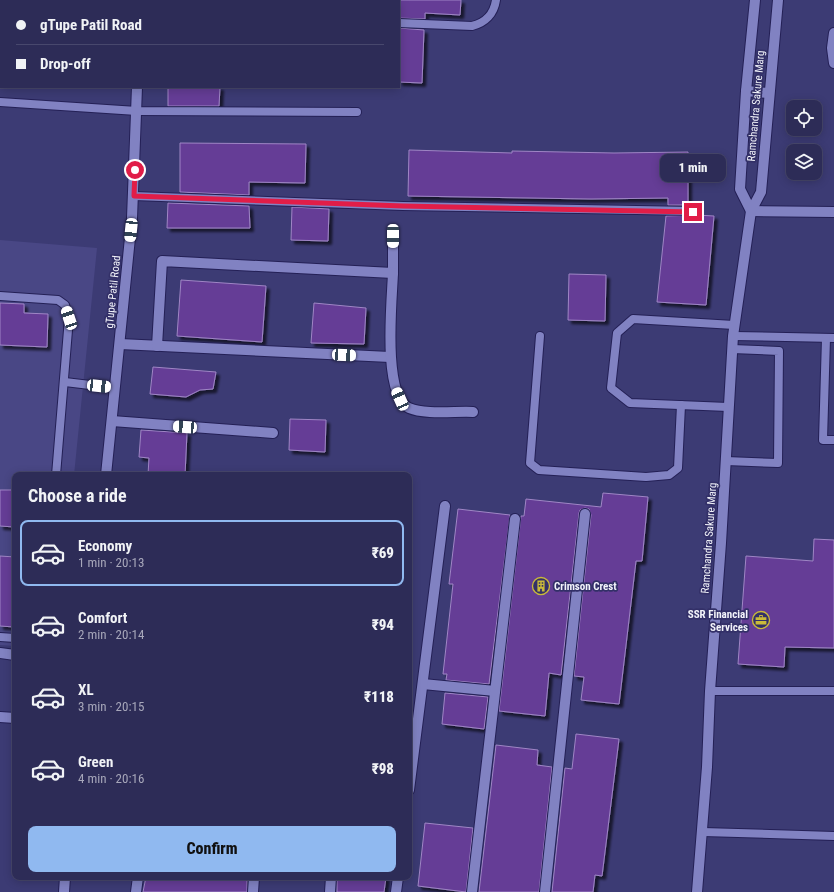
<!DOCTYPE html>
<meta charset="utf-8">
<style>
body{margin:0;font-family:"Roboto Condensed",sans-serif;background:#35345d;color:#f1f3f6;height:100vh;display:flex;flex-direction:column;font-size:15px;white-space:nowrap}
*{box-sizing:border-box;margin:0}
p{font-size:13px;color:#a7a7ba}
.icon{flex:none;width:22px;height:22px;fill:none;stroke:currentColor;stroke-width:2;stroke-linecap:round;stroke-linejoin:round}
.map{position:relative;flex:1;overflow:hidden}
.side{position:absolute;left:12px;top:472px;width:400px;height:408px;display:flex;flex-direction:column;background:#2d2c57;border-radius:8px;box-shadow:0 2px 10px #0003,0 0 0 1px #48486d}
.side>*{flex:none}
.banner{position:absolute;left:0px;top:0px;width:400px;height:88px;box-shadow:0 2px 10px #0003,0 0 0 1px #48486d;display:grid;align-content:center;height:88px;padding:0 16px;background:#2d2c57}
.controls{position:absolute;left:786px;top:100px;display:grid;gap:8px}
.controls a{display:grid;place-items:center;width:36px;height:36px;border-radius:8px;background:#2d2c57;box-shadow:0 2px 10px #0003,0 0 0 1px #48486d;font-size:20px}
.end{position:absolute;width:18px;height:18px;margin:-9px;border:5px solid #e11d48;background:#fff;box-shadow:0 0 0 2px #fff}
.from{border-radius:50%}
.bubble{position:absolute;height:28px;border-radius:8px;background:#2d2c57;box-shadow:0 2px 10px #0003,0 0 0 1px #48486d;font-size:13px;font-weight:800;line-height:28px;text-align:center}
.car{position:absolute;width:12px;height:24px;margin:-12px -6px;border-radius:5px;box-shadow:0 0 3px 1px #0007;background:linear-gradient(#fff 24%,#345 0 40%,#fff 0 76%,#345 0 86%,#fff 0)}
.banner b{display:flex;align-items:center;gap:14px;height:38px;font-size:15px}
.banner b+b{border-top:1px solid #48486d}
.banner i{width:10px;height:10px;background:#f1f3f6}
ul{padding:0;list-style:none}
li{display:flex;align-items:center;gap:12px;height:66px;margin:0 8px 6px;padding:0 8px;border:2px solid transparent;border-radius:8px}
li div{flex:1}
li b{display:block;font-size:15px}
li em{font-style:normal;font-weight:800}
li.active{border-color:#90b9f0}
li>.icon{width:36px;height:36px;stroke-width:1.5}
h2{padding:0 16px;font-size:18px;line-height:48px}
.button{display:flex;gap:8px;margin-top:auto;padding:8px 16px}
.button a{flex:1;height:46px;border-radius:8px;background:#90b9f0;color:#111;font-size:16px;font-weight:800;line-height:46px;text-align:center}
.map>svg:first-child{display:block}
.built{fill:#494785}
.building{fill:#653c96;stroke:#9f86c5;filter:url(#shadow)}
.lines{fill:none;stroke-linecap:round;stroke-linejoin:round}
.service-casing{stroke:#242056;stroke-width:10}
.minor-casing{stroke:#242056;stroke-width:12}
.tertiary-casing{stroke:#242056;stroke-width:12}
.service{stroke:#8182c2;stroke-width:8}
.minor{stroke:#8182c2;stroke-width:10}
.tertiary{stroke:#8182c2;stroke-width:10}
.route{stroke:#e11d48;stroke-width:5}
.labels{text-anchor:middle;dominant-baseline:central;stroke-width:3.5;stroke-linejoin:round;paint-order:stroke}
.street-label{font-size:11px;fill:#f3f4fb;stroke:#333068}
.poi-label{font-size:11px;font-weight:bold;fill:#f3f4fb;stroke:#333068;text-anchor:start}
</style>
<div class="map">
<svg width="834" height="892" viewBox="0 0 834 892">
<defs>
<filter id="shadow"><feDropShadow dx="3.5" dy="3.5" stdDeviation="1" flood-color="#0009"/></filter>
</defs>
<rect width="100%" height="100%" fill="#3c3b74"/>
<polygon class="built" points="0,240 97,248 74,475 15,475 15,646 0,645"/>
<g class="building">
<polygon points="399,0 461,0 460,15 425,13 425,19 399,18"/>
<polygon points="399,28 424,30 422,83 399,82"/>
<polygon points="168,87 220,87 219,106 168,106"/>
<polygon points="180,143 306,144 305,183 249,182 249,195 180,192"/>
<polygon points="409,150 512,153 512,151 614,153 688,152 688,205 668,205 668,198 591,199 408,196"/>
<polygon points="168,203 249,206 250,228 167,228"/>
<polygon points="292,207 329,209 328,241 291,240"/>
<polygon points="696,215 714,216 706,305 657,302 666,216"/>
<polygon points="569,274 606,275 605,321 568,320"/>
<polygon points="181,280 266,286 262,342 177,336"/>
<polygon points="0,303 24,304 24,313 48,314 47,347 0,345"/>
<polygon points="314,303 366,308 364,344 311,343"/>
<polygon points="153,367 216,372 213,389 200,390 186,397 150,394"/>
<polygon points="290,419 326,420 325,452 289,450"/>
<polygon points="141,430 187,433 185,475 148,475 149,458 139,457"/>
<polygon points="0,490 15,490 15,527 0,526"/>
<polygon points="603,493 648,497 642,561 636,561 619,704 581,700 584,677 574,676 591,515 589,509 585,508 580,510 579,513 561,675 549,673 545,716 499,711 521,516 524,516 526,499 601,507"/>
<polygon points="458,509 510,515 489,684 446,680 447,674 443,674 453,584 449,584"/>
<polygon points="814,539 834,540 834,648 785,647 784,667 738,664 746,556 813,561"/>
<polygon points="0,556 15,557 15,627 0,626"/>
<polygon points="445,693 488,697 484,729 442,724"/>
<polygon points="576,734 619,739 602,876 595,875 593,892 552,892 565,768 572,769"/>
<polygon points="496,745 538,750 537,765 552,767 539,892 479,892"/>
<polygon points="425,823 473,828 466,892 418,886"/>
<polygon points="146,877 247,877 247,892 143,892"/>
<polygon points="337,877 386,877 384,892 337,892"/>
</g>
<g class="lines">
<g class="service-casing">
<g id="service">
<polyline points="153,0 153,1"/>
<path d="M399,23L472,26C485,23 494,14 496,0"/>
<polyline points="0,102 137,111 357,112"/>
<polyline points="134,196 403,206 693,211"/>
<polyline points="0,296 58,300 65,305 69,318 56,475"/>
<polyline points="540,336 530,463 539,470 646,477 669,475 678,468 681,405"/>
<polyline points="733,336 834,338"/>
<polyline points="826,338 823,440 834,440"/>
<polyline points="65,382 115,388"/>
<polyline points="728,407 630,403 611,388 617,333 633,319 734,325"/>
<polyline points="726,461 778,463 779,351 732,349"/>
<polyline points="0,637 15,638"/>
<polyline points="710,691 834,691"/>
<polyline points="703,832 834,836"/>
</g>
</g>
<g class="minor-casing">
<g id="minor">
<polyline points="834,33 832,48 834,63"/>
<polyline points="751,211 834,212"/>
<polyline points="393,273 393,237"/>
<polyline points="120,344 390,357"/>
<path d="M157,346L162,261L393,273C392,299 382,396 409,408C425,415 456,411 473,412"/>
<polyline points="112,421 273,433"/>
<polyline points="0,653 15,655"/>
<polyline points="423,684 495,691"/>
<polyline points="0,717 15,718"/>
<polyline points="409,790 445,506"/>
<polyline points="136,892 138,877"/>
<polyline points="253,892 254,877"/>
<polyline points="330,892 331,877"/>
<polyline points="396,892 398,877"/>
<polyline points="472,892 515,519"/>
<polyline points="545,892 585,514"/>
</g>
</g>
<g class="tertiary-casing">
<g id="tertiary">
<polyline points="128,0 128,1"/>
<polyline points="746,91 768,93"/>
<polyline points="751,211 740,189 746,91 755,0"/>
<polyline points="106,475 132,218 137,87"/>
<polyline points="64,892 65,877"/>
<polyline points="697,892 707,767 710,691 721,543 733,336 751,211 761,192 778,0"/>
</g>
</g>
<use href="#service" class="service"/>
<use href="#minor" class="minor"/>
<use href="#tertiary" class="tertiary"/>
</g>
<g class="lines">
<polyline class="route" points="135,170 134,196 403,206 693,212"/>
</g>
<defs>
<g id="building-ring" transform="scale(0.9)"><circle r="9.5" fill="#333068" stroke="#caba3a" stroke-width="1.5"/><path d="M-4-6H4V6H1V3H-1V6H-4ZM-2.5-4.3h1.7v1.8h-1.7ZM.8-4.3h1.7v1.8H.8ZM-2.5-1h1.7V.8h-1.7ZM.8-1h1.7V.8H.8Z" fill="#caba3a"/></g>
<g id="office-ring" transform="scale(0.9)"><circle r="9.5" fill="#333068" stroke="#caba3a" stroke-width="1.5"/><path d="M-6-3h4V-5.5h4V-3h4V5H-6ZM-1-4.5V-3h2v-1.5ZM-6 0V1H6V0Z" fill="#caba3a"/></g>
</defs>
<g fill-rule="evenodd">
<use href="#building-ring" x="541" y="586"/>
<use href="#office-ring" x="761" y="620"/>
</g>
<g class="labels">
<g class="street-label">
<text transform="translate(756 106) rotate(-85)">Ramchandra Sakure Marg</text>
<text transform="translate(113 292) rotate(-84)">gTupe Patil Road</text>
<text transform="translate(709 538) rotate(-86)">Ramchandra Sakure Marg</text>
</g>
<g class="poi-label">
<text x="554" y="586">Crimson Crest</text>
<text x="748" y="614" text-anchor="end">SSR Financial<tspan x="748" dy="13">Services</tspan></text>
</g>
</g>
</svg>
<div class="controls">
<a><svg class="icon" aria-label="locate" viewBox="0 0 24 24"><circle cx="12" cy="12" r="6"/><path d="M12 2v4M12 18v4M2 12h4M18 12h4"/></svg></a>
<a><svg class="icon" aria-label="layers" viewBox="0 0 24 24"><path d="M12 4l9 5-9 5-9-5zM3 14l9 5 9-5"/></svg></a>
</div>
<i class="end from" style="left:135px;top:170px"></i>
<i class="end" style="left:693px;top:212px"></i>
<div class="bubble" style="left:660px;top:154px;width:66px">1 min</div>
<i class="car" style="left:131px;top:230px;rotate:186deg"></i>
<i class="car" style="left:393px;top:236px;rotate:180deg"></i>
<i class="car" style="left:69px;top:318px;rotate:342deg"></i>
<i class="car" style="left:344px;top:355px;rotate:93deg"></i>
<i class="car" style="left:99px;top:386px;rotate:96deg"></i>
<i class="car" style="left:400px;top:399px;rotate:336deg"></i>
<i class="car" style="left:185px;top:427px;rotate:274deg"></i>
<div class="banner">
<b><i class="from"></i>gTupe Patil Road</b>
<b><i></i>Drop-off</b>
</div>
<section class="side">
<h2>Choose a ride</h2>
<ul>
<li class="active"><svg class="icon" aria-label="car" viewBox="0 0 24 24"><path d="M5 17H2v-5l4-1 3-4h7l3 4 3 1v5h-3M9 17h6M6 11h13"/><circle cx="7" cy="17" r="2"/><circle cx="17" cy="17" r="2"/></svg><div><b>Economy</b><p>1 min · 20:13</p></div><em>₹69</em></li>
<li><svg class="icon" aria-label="car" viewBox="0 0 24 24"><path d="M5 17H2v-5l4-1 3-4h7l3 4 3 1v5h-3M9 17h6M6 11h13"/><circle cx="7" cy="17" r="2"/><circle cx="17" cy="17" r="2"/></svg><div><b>Comfort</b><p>2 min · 20:14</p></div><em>₹94</em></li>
<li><svg class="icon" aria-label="car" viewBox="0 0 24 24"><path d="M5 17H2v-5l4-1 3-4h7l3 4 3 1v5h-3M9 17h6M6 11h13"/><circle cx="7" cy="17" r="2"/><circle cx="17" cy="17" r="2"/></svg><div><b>XL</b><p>3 min · 20:15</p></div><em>₹118</em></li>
<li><svg class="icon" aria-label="car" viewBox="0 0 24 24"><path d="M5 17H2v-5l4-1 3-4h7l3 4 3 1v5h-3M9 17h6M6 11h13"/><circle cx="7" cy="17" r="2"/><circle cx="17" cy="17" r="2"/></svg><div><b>Green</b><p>4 min · 20:16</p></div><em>₹98</em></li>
</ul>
<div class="button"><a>Confirm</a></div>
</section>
</div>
